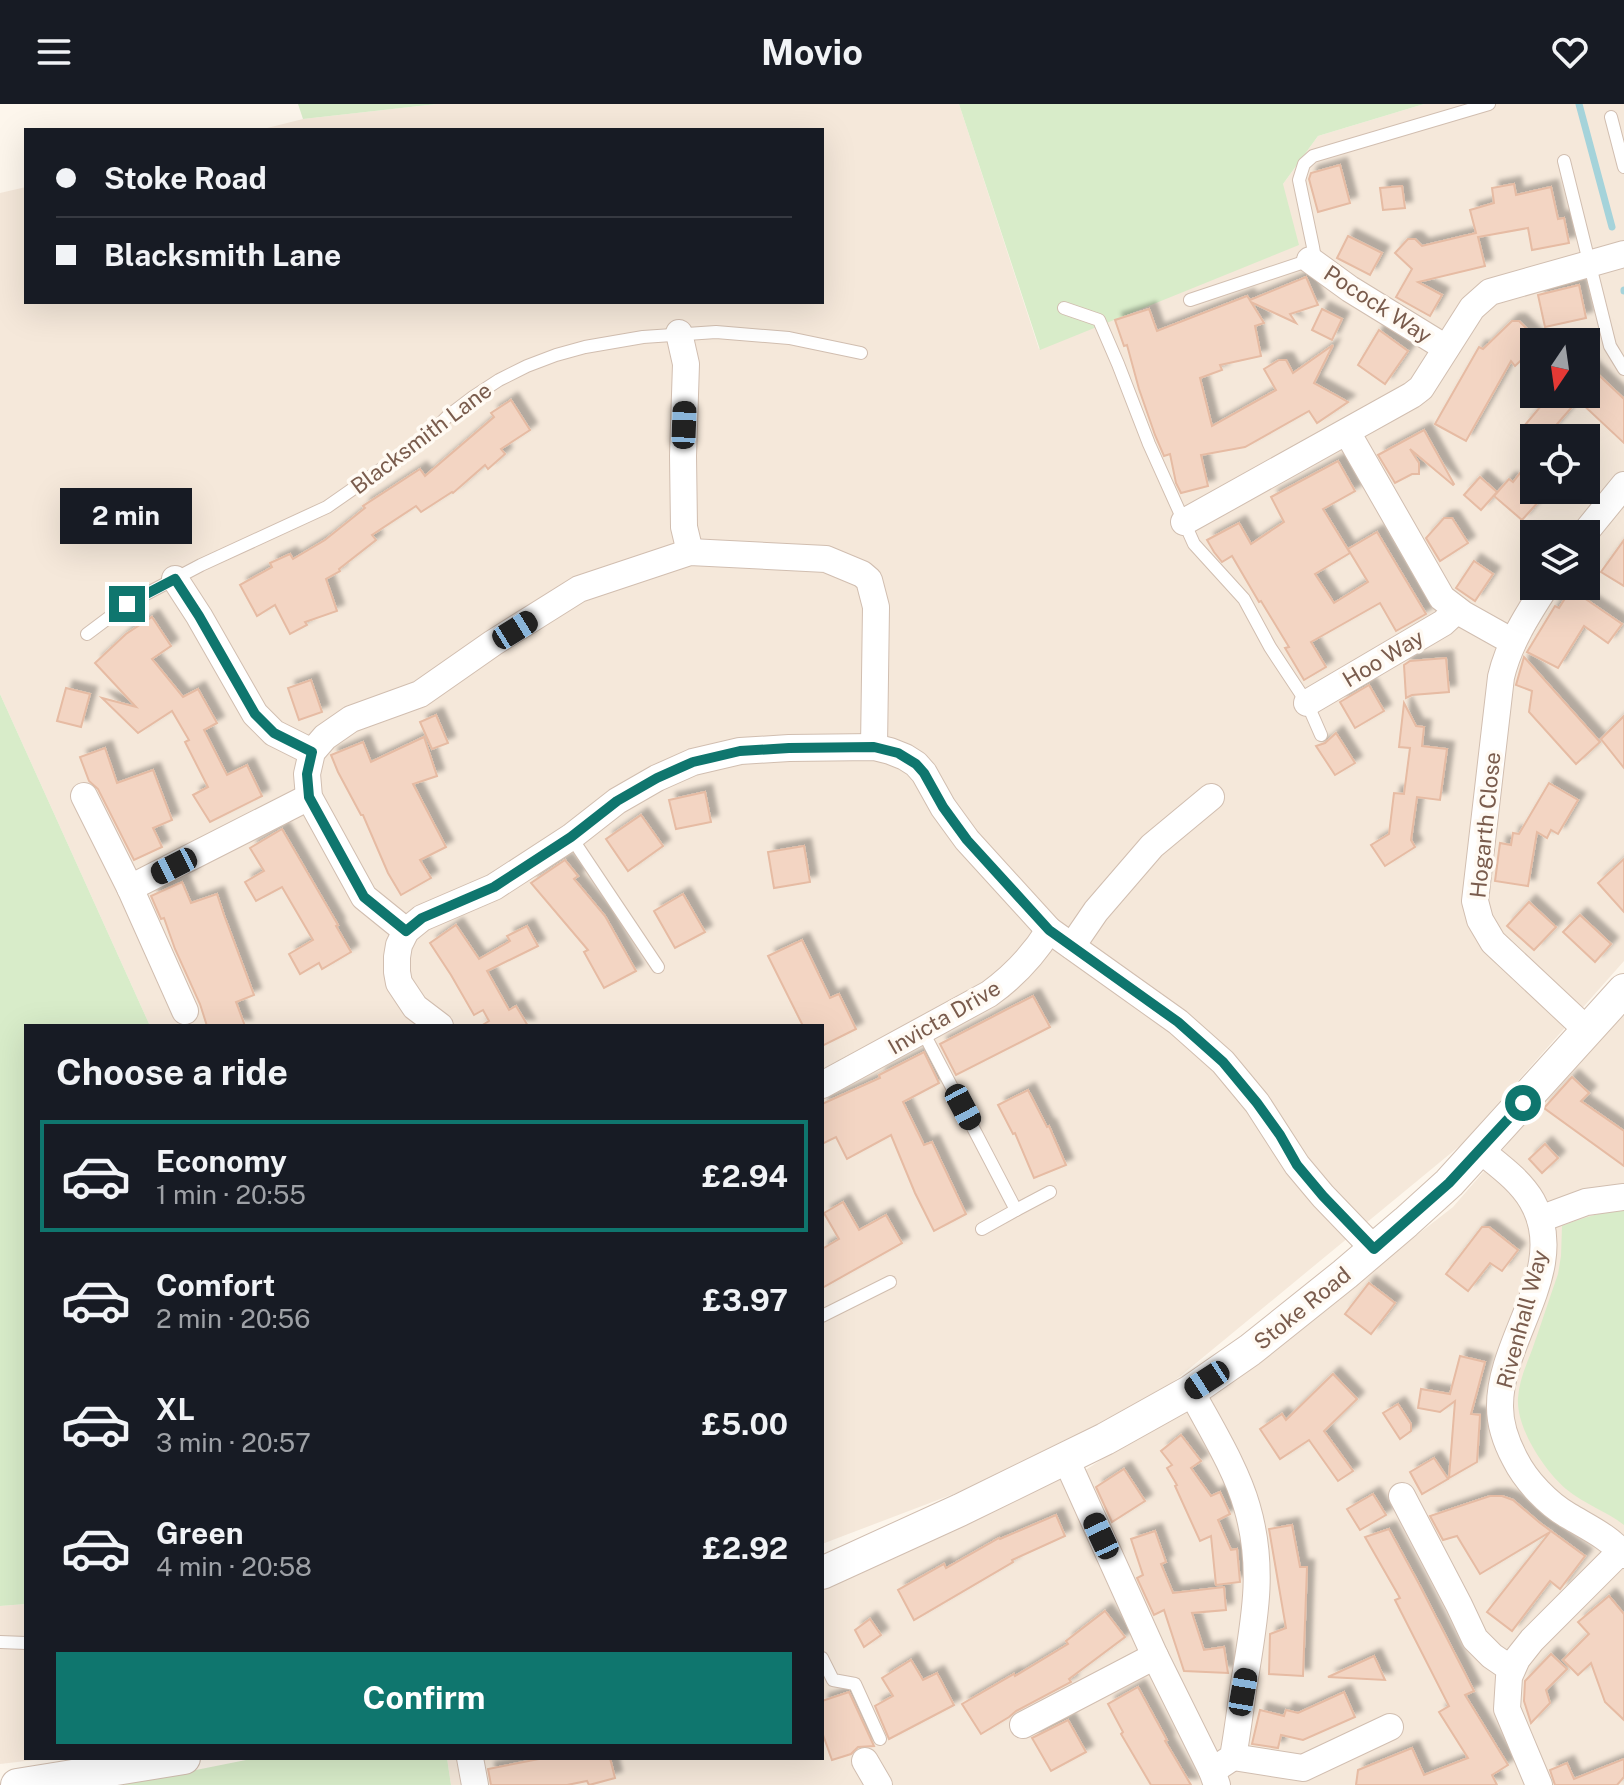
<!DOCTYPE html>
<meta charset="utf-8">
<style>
body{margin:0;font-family:"Public Sans",sans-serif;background:#242831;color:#f1f3f6;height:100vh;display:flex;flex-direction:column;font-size:30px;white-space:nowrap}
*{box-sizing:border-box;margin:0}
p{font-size:26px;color:#9ea1a6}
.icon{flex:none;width:44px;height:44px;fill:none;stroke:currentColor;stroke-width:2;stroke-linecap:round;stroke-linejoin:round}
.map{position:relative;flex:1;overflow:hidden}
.details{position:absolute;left:24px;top:920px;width:800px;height:736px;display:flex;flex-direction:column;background:#171b24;border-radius:0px;box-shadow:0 8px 32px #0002}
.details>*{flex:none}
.guide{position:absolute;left:24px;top:24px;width:800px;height:176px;border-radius:0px;box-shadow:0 8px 32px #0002;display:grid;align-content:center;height:176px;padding:0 32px;background:#171b24}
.needle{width:52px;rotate:193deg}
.buttons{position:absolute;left:1520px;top:224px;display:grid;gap:16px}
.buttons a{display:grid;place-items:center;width:80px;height:80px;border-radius:0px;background:#171b24;box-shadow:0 8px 32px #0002;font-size:40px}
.end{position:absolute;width:36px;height:36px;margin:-18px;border:10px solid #0f766e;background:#fff;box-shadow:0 0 0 4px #fff}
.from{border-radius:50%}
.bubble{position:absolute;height:56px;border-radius:0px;background:#171b24;box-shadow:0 8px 32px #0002;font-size:26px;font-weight:700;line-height:56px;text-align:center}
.car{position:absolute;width:24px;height:48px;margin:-24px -12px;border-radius:10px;box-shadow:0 0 6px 2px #0007;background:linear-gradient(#222 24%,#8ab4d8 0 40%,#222 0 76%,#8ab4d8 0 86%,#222 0)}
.guide b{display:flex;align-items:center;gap:28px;height:76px;font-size:30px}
.guide b+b{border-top:2px solid #363941}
.guide i{width:20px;height:20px;background:#f1f3f6}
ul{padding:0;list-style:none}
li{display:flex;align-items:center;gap:24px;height:112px;margin:0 16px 12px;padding:0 16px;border:4px solid transparent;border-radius:0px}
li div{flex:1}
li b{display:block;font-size:30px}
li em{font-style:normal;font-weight:700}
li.selected{border-color:#0f766e}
li>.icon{width:72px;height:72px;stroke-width:1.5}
h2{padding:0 32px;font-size:36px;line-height:96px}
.primary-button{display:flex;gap:16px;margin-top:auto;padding:16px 32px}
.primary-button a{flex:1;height:92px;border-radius:0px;background:#0f766e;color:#fff;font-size:32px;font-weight:700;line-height:92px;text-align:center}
header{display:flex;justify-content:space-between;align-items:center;height:104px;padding:0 32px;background:#171b24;font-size:36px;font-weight:700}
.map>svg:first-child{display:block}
.residential{fill:#f5e8da;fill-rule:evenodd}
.green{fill:#d8ecc9}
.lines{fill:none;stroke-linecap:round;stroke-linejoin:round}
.stream{stroke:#a5d3da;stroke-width:7}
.building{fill:#f3d5c3;stroke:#e6bba3;stroke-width:2;filter:url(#shadow)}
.service-casing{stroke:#d1beb0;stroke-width:14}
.minor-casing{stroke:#d1beb0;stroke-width:28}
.tertiary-casing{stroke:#d1beb0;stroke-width:34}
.service{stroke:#fff;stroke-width:12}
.minor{stroke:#fff;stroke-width:26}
.tertiary{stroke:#fff;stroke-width:32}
.route{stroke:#0f766e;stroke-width:10}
.labels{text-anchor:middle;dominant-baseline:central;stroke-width:7;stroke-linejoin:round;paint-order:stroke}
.street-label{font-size:22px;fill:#7a5c4d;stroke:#fffaf3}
</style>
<header><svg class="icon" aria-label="menu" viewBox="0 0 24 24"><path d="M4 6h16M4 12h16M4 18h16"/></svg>Movio<svg class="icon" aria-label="heart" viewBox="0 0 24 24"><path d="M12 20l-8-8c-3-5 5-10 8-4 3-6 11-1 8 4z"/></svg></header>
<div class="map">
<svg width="1624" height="1681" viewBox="0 0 1624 1681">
<defs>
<filter id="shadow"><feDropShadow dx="7" dy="-7" stdDeviation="2" flood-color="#0004"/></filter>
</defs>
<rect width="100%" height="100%" fill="#fdf6ec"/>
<g class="residential">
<path d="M437,0H959L1039,245L1283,80L1318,32L1424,0H1624V857L1462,1040L1167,1283L1014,1367L822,1440V922H150L0,590V89L26,83V198H822V26H259L303,15ZM1534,238H1586V290H1534ZM1534,334H1586V386H1534ZM1534,430H1586V482H1534Z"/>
<polygon points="1624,905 1624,1681 451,1681 447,1654 822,1654 822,1468 1087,1365 1274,1242 1453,1103"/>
<polygon points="26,1500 26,1654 52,1654 0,1660 0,1502"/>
</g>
<g class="green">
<polygon points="298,0 437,0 303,15"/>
<polygon points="959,0 1424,0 1318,32 1283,80 1299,141 1040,246"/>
<polygon points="0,590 150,922 26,922 26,1500 0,1502"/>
<path d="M1624,1106V1421C1606,1407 1584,1400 1566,1385C1544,1366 1516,1324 1518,1294C1519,1278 1526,1261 1532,1246C1541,1221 1549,1195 1558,1170L1561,1152L1562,1122C1583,1114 1602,1107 1624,1106Z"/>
<polygon points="256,1654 447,1654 451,1681 121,1681"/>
</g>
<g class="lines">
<g class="stream">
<polyline points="1579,0 1612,123"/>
<polyline points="1624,186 1624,187"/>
</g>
</g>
<g class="building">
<polygon points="1340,61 1350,99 1318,108 1309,75 1311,69"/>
<polygon points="1514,80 1516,91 1551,83 1558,115 1564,114 1569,139 1532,146 1528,124 1478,133 1485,162 1418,178 1442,191 1430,212 1396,193 1412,165 1395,149 1408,135 1415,135 1422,142 1476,129 1470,106 1494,99 1492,84"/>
<polygon points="1402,82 1405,104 1383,106 1380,84"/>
<polygon points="1348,132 1382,149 1370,171 1337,154"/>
<polygon points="1306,173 1318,201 1290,210 1296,219 1251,198 1264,219 1255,222 1261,252 1220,261 1222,266 1200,274 1212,322 1276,286 1264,265 1279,256 1286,256 1293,269 1333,241 1314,279 1348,298 1317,319 1309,307 1245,343 1201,351 1208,382 1181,389 1176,379 1170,350 1164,352 1155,331 1139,285 1127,241 1124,242 1115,216 1149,205 1157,227 1247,192 1250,196"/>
<polygon points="1579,181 1586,214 1545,223 1538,191"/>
<polygon points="1322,205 1342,215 1332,236 1312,226"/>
<polygon points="1512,217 1519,217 1540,238 1534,238 1534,244 1515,262 1511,257 1466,337 1435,320 1479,243 1483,245"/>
<polygon points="1379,226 1408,247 1385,280 1358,261"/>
<polygon points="1586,259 1624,295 1624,339 1578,296 1545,334 1540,334 1525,321 1551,290 1586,290"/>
<polygon points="511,296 530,326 501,345 505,350 488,365 485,361 453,389 452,388 421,408 416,402 372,431 376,436 339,465 340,467 326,475 337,507 305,518 307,521 290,530 275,501 257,512 240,481 272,463 270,459 290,450 293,455 325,436 365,404 363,402 420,365 425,372 494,313 491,309"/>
<polygon points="1424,326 1454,380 1453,381 1410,345 1419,359 1419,370 1412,370 1395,379 1378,351"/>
<polygon points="1534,351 1534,386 1549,386 1522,416 1494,392 1509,375 1513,378"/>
<polygon points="1338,357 1355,387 1323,405 1350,449 1315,470 1334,499 1368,478 1348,445 1377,428 1426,510 1396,527 1380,499 1311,538 1326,563 1304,576 1285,544 1289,543 1261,497 1259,498 1232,452 1222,458 1214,448 1207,436 1239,419 1251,440 1284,418 1271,393"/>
<polygon points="1480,373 1497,388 1481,406 1464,391"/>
<polygon points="1444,414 1452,414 1468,439 1440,457 1426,434"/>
<polygon points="1624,436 1624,482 1601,468"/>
<polygon points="1474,457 1493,470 1475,497 1456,484"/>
<polygon points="1571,485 1622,520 1608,539 1584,522 1558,564 1527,548 1555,502 1559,504"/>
<polygon points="152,513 171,542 152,555 183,593 198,585 217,619 204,626 227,671 247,661 262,692 210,718 193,691 208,683 185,638 189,636 172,607 138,629 102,594 136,603 95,559 126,530"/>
<polygon points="1524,553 1600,638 1576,660 1529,608 1532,587 1516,581"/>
<polygon points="1446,554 1449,588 1412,591 1406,594 1404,561 1410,557"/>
<polygon points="311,576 322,608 299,616 288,584"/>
<polygon points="1369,581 1384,607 1355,624 1340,598"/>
<polygon points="66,584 90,590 81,623 57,617"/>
<polygon points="1404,599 1416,622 1424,623 1422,642 1447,645 1440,696 1417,693 1411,736 1415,743 1385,762 1371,741 1389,730 1394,689 1404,690 1410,644 1399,643"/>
<polygon points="436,611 448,639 432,645 420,618"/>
<polygon points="1624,612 1624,664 1601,635"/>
<polygon points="1336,629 1355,659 1335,671 1316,642 1325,639"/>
<polygon points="424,633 437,672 413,680 446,743 420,756 431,774 401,791 388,769 363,711 361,711 338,668 331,651 363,638 371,658"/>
<polygon points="105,644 117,679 153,666 172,716 153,724 162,743 134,756 98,685 89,677 80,653"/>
<polygon points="1549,679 1578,696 1558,730 1551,726 1547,734 1537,728 1528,782 1495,777 1500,739 1511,741 1513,729 1519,730"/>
<polygon points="705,688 711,718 676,725 669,696"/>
<polygon points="641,711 663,742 628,767 606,735"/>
<polygon points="282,725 338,821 336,822 351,848 322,865 319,859 300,870 289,850 313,836 282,783 256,797 245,778 264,767 250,744"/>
<polygon points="804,742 810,778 774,784 768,748"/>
<polygon points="1624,755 1624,808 1598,779"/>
<polygon points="565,756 578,772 574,775 605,812 636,867 604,884 584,848 588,846 531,779"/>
<polygon points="182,778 191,799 217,790 224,811 254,891 236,898 245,922 207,922 200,900 175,845 164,814 161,815 151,792"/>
<polygon points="683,790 705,828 675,844 654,807"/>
<polygon points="1529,798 1556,823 1534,846 1507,822"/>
<polygon points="1580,811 1611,840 1595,858 1563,828"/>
<polygon points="456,821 479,855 510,837 507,832 527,822 538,842 487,867 509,906 516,902 528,922 481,922 489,917 483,906 474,911 451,871 430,839"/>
<polygon points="802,836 830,894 839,890 856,925 822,942 822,922 803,922 768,852"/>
<polygon points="1033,892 1050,923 956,971 940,940"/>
<polygon points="924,948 939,979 903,998 924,1041 932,1038 966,1110 934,1127 915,1089 891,1031 847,1055 836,1033 822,1040 822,1000 880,974 879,971"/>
<polygon points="1572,973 1589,989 1581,997 1624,1027 1624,1062 1544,1004"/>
<polygon points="1028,986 1047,1023 1049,1022 1066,1061 1034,1074 1015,1029 1013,1030 998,1001"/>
<polygon points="1545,1040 1558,1054 1542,1069 1529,1055"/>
<polygon points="843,1098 859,1126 886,1111 902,1139 822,1184 822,1145 839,1135 824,1109"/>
<polygon points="1482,1123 1489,1123 1518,1146 1502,1167 1490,1159 1468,1187 1446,1170"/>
<polygon points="1369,1179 1395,1199 1371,1230 1345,1210"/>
<polygon points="1460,1252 1485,1258 1471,1310 1480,1311 1477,1358 1449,1374 1455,1297 1440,1308 1418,1304 1421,1285 1450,1290"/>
<polygon points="1333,1270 1357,1295 1324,1327 1353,1367 1338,1377 1309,1336 1280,1355 1260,1325 1282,1310 1286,1316"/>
<polygon points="1398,1300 1411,1320 1411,1327 1400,1335 1383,1309"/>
<polygon points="1181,1331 1201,1357 1191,1364 1211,1392 1220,1388 1230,1410 1218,1416 1231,1446 1237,1445 1240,1478 1216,1481 1211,1432 1200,1437 1175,1382 1177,1381 1167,1364 1172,1361 1161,1347"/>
<polygon points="1434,1354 1448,1375 1422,1390 1410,1368"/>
<polygon points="1124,1365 1145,1397 1112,1418 1096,1383"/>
<polygon points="1373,1390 1386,1411 1360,1426 1347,1405"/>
<polygon points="1490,1392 1502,1392 1513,1396 1540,1419 1585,1452 1560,1485 1550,1477 1512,1527 1487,1508 1550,1428 1480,1470 1457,1432 1443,1436 1430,1412"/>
<polygon points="1056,1411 1065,1432 1012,1456 1013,1458 914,1516 898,1486 944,1460 946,1464 999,1434 1000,1435"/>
<polygon points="1292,1421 1300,1463 1307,1463 1303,1572 1269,1570 1270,1530 1286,1524 1269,1425"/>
<polygon points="1389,1425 1419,1480 1474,1587 1465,1591 1508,1661 1492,1671 1497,1681 1356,1681 1358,1666 1412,1644 1424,1671 1468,1654 1439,1608 1449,1602 1395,1496 1400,1494 1365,1433"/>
<polygon points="1155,1427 1166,1458 1161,1460 1173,1489 1224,1483 1226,1506 1192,1509 1204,1546 1224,1543 1228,1569 1184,1567 1164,1506 1154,1511 1137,1474 1143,1471 1131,1435"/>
<polygon points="1609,1492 1624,1510 1624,1616 1605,1598 1591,1559 1578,1571 1563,1556 1589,1530 1578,1518"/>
<polygon points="1105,1507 1125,1533 1069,1575 1071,1578 1016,1607 1009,1613 981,1630 962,1600 1014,1570 1015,1572 1068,1540 1066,1537"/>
<polygon points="870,1515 881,1531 864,1543 855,1526"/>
<polygon points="1551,1550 1567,1565 1546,1586 1550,1599 1531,1619 1524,1597 1525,1577"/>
<polygon points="1374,1552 1385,1576 1328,1573"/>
<polygon points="911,1556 923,1576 937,1569 954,1601 889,1635 875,1602 893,1592 882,1574"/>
<polygon points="1138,1583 1167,1636 1165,1637 1191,1681 1151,1681 1121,1630 1123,1628 1108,1600"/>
<polygon points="849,1588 874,1642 858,1643 851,1650 832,1656 822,1628 822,1597"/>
<polygon points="1344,1588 1355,1613 1303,1636 1281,1631 1278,1644 1252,1640 1260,1606 1284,1612 1286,1606 1298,1609"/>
<polygon points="1068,1616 1086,1648 1051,1667 1032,1634"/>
<polygon points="544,1654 610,1654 615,1674 589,1681 587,1677 567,1681 491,1681 488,1665"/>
<polygon points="1624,1655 1624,1673 1617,1681 1555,1681 1550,1666 1567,1659 1574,1675"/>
</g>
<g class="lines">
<g class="service-casing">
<g id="service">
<polyline points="1611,13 1624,63"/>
<polyline points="1564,57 1610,242 1624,265"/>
<polyline points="1190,196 1310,156 1314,149 1313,143 1299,76 1304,60 1313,52 1489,0"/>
<polyline points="1064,204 1099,216 1118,260 1149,340 1194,440 1244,495 1270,543 1307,599 1321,631"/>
<polyline points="87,530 127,500 201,461 327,403 426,334 448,312 473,293 499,276 527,262 556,251 585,243 643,233 716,228 789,234 861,249"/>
<polyline points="571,733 658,863"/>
<polyline points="922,926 1016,1106 982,1125"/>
<polyline points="1016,1106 1050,1088"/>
<polyline points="822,1212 890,1178"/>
<polyline points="0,1538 26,1539"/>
<polyline points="822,1554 833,1576 855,1580 880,1635"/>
</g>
</g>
<g class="minor-casing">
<g id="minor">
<polyline points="1310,156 1350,185 1446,244"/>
<polyline points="679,229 686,260 683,352 684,423 690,448"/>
<polyline points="1347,328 1442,494 1463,510 1513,538"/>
<polyline points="1184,418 1412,291 1421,284 1472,204 1490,188 1624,150"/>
<polyline points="1584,430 1624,381"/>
<polyline points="175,475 199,512 255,610 274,629 312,648"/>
<path d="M1546,482C1528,510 1509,539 1501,573L1475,797L1480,816L1493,838L1588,927"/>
<polyline points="1307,599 1443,519 1457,506"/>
<polyline points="84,692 130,784 185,907"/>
<polyline points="130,784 309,693"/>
<polyline points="406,827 364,793 309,693 307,670 312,648 325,633 351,615 420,590 493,539 579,485 690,448 826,455 862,470 869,476 876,503 874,643"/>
<polyline points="1072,842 1096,807 1152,742 1211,693"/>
<polyline points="440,922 415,903 399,879 397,868 397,853 399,841 406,827 422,814 494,783 571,733 617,697 657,674 693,658 740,647 789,644 874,643 890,647 905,653 916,660 924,669 943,703 967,736 1049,826 1178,918 1223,958 1257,999 1297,1061 1323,1092 1374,1145"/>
<path d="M822,981L989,890C1014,872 1033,852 1049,826"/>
<path d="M1480,1046C1498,1061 1520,1076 1532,1097C1571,1164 1499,1234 1500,1303C1500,1320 1507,1340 1515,1355C1526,1377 1548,1400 1569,1412C1589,1424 1609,1433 1624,1451"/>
<polyline points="1540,1115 1586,1098 1624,1093"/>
<path d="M1191,1287C1210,1323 1236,1364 1247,1403C1266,1468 1253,1522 1243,1586C1240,1608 1237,1631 1233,1653L1212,1667"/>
<polyline points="1066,1355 1155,1552"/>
<polyline points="1402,1392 1459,1501 1475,1535 1492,1552 1511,1565"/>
<polyline points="1023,1621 1155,1552 1212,1667 1217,1681"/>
<polyline points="1233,1653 1303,1664 1390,1623"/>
<polyline points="470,1654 475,1681"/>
<polyline points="865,1657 879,1681"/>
<polyline points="1539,1681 1507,1605 1509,1573 1517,1555 1532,1536 1621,1447"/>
</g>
</g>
<g class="tertiary-casing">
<g id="tertiary">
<polyline points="822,1469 960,1406 1105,1335 1191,1287 1250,1246 1345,1170 1406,1118 1449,1079 1624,886"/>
<polyline points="17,1681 184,1654"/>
</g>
</g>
<use href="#service" class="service"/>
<use href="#minor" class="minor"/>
<use href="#tertiary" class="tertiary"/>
</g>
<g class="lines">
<polyline class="route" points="127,500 175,475 199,512 255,610 274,629 312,648 307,670 309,693 364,793 406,827 422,814 494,783 571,733 617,697 657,674 693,658 740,647 789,644 874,643 898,649 916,660 924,669 943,703 967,736 1049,826 1178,918 1223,958 1257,999 1280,1031 1297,1061 1323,1092 1374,1145 1449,1079 1523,999"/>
</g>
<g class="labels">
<g class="street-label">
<text transform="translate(1378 200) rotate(33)">Pocock Way</text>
<text transform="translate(421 334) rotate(-37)">Blacksmith Lane</text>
<text transform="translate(1383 554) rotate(-31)">Hoo Way</text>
<text transform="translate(1485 721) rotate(-84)">Hogarth Close</text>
<text transform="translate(944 913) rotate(-30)">Invicta Drive</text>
<text transform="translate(1302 1204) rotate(-39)">Stoke Road</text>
<text transform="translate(1522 1215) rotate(-75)">Rivenhall Way</text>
</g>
</g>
</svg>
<div class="buttons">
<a><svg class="needle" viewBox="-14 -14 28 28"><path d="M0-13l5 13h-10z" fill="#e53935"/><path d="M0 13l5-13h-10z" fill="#9ea1a6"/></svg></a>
<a><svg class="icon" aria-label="locate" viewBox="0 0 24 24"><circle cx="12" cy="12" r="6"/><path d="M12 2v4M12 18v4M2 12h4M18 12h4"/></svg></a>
<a><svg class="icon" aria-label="layers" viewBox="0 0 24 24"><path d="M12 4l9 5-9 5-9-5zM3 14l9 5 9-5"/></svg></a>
</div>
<i class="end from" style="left:1523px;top:999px"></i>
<i class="end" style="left:127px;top:500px"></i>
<div class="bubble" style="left:60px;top:384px;width:132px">2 min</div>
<i class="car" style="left:684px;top:321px;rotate:2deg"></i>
<i class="car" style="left:515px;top:526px;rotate:58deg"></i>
<i class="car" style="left:174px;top:762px;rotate:243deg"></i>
<i class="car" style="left:963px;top:1003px;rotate:152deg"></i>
<i class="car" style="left:1207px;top:1276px;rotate:237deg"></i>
<i class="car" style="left:1101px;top:1432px;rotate:335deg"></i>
<i class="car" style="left:1243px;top:1588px;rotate:10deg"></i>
<div class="guide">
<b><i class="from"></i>Stoke Road</b>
<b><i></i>Blacksmith Lane</b>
</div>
<section class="details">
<h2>Choose a ride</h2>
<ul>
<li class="selected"><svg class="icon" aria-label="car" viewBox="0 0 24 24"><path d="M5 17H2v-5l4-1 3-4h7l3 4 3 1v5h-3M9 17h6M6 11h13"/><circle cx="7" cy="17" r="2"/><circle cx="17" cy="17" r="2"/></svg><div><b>Economy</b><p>1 min · 20:55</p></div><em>£2.94</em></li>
<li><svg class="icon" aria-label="car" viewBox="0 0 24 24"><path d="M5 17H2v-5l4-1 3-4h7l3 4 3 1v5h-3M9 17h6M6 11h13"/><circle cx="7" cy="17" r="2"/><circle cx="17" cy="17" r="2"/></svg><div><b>Comfort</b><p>2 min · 20:56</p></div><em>£3.97</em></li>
<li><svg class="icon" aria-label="car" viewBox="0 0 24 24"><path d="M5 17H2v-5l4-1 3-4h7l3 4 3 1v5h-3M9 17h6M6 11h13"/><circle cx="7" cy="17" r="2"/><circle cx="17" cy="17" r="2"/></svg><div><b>XL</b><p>3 min · 20:57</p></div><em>£5.00</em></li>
<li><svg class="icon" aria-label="car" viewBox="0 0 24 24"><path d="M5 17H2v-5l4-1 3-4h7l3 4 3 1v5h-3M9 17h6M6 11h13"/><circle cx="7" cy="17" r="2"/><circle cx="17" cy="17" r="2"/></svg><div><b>Green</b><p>4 min · 20:58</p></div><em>£2.92</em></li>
</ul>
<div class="primary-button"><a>Confirm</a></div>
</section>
</div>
